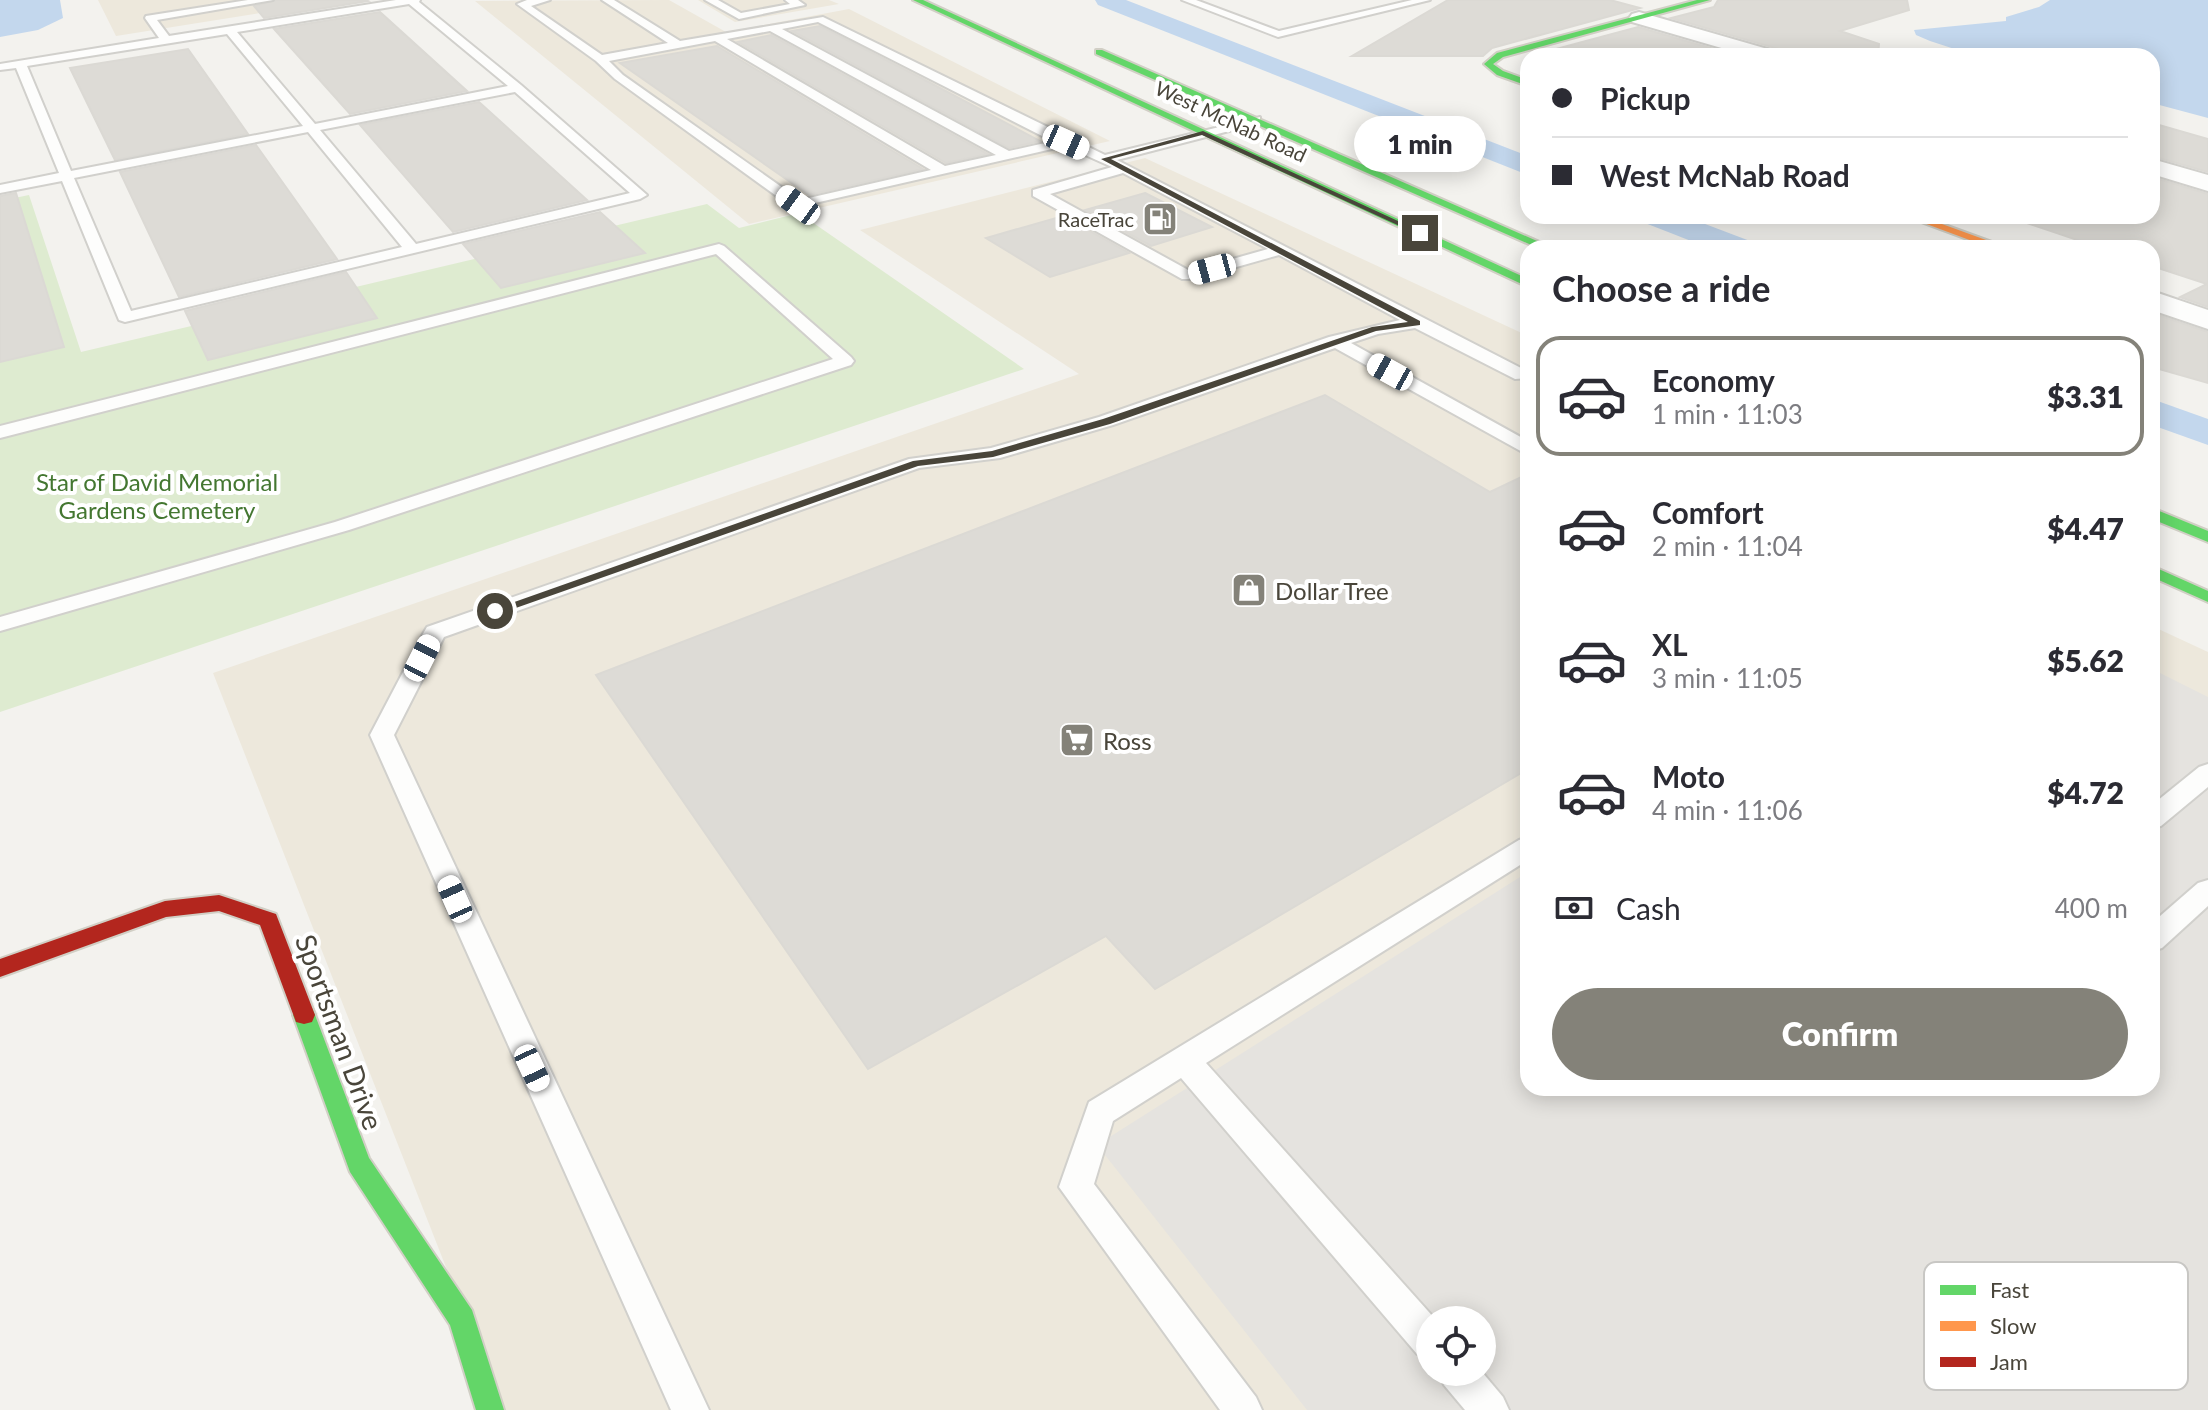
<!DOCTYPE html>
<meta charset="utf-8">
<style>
body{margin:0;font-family:Lato,sans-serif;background:#f7f7f7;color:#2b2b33;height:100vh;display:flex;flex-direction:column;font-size:30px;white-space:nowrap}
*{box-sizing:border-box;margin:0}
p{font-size:26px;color:#7c7c81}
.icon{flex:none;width:44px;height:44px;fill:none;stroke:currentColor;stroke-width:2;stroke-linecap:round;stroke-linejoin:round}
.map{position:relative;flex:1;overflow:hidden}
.details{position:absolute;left:1520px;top:240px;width:640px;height:856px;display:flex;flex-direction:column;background:#fff;border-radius:24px;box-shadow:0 4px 20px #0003}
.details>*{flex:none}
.guide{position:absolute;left:1520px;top:48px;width:640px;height:176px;border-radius:24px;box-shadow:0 4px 20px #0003;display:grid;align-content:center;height:176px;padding:0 32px;background:#fff}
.buttons{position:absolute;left:1416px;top:1306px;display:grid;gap:16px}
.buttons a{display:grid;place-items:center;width:80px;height:80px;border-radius:50%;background:#fff;box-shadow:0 4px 20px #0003;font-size:40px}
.end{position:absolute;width:36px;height:36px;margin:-18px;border:10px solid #49453a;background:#fff;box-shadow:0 0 0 4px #fff}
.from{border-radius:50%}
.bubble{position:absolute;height:56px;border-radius:28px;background:#fff;box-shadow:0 4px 20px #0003;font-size:26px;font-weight:800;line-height:56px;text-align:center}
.car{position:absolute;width:24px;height:48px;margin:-24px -12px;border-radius:10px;box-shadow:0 0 6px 2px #0007;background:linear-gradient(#fff 24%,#345 0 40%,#fff 0 76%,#345 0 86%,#fff 0)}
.guide b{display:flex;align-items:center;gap:28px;height:76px;font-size:30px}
.guide b+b{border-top:2px solid #e1e1e2}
.guide i{width:20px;height:20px;background:#2b2b33}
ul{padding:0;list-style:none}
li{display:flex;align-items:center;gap:24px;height:120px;margin:0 16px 12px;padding:0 16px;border:4px solid transparent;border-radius:24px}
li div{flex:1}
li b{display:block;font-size:30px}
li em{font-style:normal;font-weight:800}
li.current{border-color:#848279}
li>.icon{width:72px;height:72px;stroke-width:1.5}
h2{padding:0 32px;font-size:36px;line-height:96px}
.pay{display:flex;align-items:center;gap:20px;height:88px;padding:0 32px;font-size:30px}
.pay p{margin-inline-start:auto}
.cta{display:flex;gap:16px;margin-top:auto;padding:16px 32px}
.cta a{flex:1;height:92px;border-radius:48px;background:#848279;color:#fff;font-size:32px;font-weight:800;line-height:92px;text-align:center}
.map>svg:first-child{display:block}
.commercial{fill:#ede8dc;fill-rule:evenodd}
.green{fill:#deebd0}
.parking{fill:#e5e3df;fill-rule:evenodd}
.water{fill:#c3d7ed}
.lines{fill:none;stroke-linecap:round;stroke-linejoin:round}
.canal{fill:#c3d7ed;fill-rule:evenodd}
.building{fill:#dddbd6;stroke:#dbd9d4;stroke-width:2}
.lane-casing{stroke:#d1d0cc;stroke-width:4}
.street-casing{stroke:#d1d0cc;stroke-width:4}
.fast-casing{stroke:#d1cfc5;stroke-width:4}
.slow-casing{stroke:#d1cfc5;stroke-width:4}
.jam-casing{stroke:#d1cfc5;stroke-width:4}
.lane{fill:#fdfdfc;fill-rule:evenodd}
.street{fill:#fdfdfc;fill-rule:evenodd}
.fast{fill:#63d668;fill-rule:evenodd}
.slow{fill:#ff974d;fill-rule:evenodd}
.jam{fill:#b3261e;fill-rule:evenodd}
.route{fill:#49453a}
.labels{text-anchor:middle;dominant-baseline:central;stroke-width:8;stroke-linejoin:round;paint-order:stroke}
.far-street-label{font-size:20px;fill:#49453a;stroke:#fff}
.far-poi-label{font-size:20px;fill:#49453a;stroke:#fff;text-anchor:end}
.park-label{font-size:24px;fill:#447731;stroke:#fff}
.poi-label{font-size:24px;fill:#49453a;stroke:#fff;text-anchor:start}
.near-street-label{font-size:28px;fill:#49453a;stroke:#fff}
.key{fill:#fff;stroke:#c8c7c4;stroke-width:2}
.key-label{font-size:22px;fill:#49453a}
</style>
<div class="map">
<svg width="2208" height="1410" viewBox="0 0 2208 1410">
<rect width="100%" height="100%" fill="#f3f2ee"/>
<g class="commercial">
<polygon points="98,0 343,0 116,36"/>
<polygon points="669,0 726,32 849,9 1110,141 749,224 475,1"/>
<polygon points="698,0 829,0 839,4 735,22"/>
<path d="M1145,158L1528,336V1088H2152V626L2208,652V1410H502L213,673L1079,374L860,230ZM1430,1320H1482V1372H1430Z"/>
</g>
<polygon class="green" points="29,195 81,352 707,204 739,228 799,213 1024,369 0,712 0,201"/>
<path class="parking" d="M2152,669L2208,697V1410H1307L1097,1145L1528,872V1088H2152ZM1430,1320H1482V1372H1430Z"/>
<g class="water">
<polygon points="0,0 60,0 63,18 38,30 0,37"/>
<polygon points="2050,0 2208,0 2208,118 2152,103 2152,56 1976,56 1930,41 1916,35 1914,30 2006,21 2006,17 2039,7"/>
</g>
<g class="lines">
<g class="canal">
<polygon points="1095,0 1126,0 1528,156 1528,175 1098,5"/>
<polygon points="1640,216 1684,216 1750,241 1754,248 1709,248 1645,223"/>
<polygon points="2152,399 2208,419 2208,445 2152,425"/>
</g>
</g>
<g class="building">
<polygon points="276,0 366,0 368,1 264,18 254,6"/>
<polygon points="1448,0 1610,0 1640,8 1492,48 1483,56 1352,56"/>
<polygon points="1718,0 1907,0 1909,10 1840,31 1879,44 1878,56 1784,56 1779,49 1671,18 1714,7"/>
<polygon points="380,12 467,91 350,114 274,29"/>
<polygon points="820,26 923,79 1040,141 1009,148 792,31"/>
<polygon points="1638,27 1738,56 1530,56"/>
<polygon points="771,35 988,154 946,163 738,42"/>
<polygon points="717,46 923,169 809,195 620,63"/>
<polygon points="188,49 248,134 115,160 70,68"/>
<polygon points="479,102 522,141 587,200 453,232 360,125"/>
<polygon points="2152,123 2208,139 2208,172 2152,156"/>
<polygon points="256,145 337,259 179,297 120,172"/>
<polygon points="2152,177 2208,194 2208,307 2180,297 2207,284 2152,266 2152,248 2101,248 2027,223 2028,216 2152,216"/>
<polygon points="16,193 64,347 0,362 0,196"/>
<polygon points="1145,193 1212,227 1151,246 1085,210"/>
<polygon points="600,212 645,253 501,288 463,244"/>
<polygon points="1063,216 1129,253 1050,277 986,238"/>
<polygon points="346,272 377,318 208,360 185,311"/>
<polygon points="2152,313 2208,332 2208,383 2152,367"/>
<polygon points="1325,395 1490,492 1528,474 1528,769 1155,989 1106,936 868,1069 596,675"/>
</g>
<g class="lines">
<g class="lane-casing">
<g id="lane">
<path d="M248,0H273L157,20L169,36L396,0H420L419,2L521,85L647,195L640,199L125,322L119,320L62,181L0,193V185L59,173L16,68L0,70V64L159,38L145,18L146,16ZM409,4L508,86L315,124L237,32ZM227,34L303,126L71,171L27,66ZM515,92L630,193L416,244L320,130ZM308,132L402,247L131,311L74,178Z"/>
<path d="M527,0H550L531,6L602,55L668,43L602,0H614L680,41L823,17L1105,155L1260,117V123L1117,160L1521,368L1528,367V378L1515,379L1415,328L1378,334L1351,343L1528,441V455L1335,348L1113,425L1000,458L919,468L444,637L394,735L709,1410H671L370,735L424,632L427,627L909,459L991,448L1099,417L1329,337L1400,320L1279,255L1194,279H1182L1033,196V190L1112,167L1065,146L793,208L615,79L596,61L517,4ZM818,22L1046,138L1054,141L1009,151L782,29ZM770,31L996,155L945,166L727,39ZM715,41L931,170L800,200L623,75L609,61ZM1123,173L1268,249L1190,271L1050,194Z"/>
<polygon points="705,0 718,0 741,13 790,4 785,0 798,0 805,5 739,19"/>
<polygon points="1182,0 1196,0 1279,31 1412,0 1430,0 1278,37"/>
<polygon points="719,244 724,246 851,357 854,361 851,365 349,530 0,631 0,617 335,522 833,359 716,254 0,438 0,426"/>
<polygon points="2208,764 2208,787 2161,826 2152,828 2152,805 2199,767"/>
<polygon points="1528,837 1528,860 1206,1063 1436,1320 1430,1320 1430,1359 1417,1354 1181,1078 1113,1121 1094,1184 1256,1397 1262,1410 1220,1410 1059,1187 1089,1102 1519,840"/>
<polygon points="2208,880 2208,906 2162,948 2152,951 2152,923 2198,883"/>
<polygon points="1438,1372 1482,1372 1503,1397 1509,1410 1465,1410 1444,1385"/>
</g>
</g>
<g class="street-casing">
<g id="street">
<polygon points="1639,12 1778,52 1781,56 1749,56 1632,22 1629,18 1632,14"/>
<polygon points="2152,159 2208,175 2208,191 2152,174"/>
<polygon points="2152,291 2208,310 2208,329 2152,310"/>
</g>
</g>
<g class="fast-casing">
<g id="fast">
<polygon points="913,0 923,0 1528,279 1528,287"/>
<polygon points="1697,0 1710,0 1503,57 1493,64 1503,71 1528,80 1528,86 1497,75 1484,64 1497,53"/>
<polygon points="1096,50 1102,50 1553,248 1538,248 1096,54"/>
<polygon points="2152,508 2208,531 2208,542 2152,519"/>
<polygon points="2152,566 2208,591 2208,602 2152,577"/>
<polygon points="304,1006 312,1008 315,1015 369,1158 472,1310 504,1410 476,1410 450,1325 350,1172 293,1015 296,1008"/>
</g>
</g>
<g class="slow-casing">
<polygon id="slow" points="1905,216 1920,216 2008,248 1991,248"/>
</g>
<g class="jam-casing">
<polygon id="jam" points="219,895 276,914 315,1015 312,1022 304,1024 296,1022 260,925 219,911 166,917 0,977 0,959 165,901"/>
</g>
<use href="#lane" class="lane"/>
<use href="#street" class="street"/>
<use href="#fast" class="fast"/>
<use href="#slow" class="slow"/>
<use href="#jam" class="jam"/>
</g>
<polygon class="route" points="1203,131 1424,233 1417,234 1202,135 1111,159 1420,321 1420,325 1376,331 1110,424 993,457 918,466 499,614 489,611 913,461 992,451 1103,419 1372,327 1408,322 1101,159"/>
<defs>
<g id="fuel-square" transform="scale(1.8)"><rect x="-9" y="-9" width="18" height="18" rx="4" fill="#848279" stroke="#fff"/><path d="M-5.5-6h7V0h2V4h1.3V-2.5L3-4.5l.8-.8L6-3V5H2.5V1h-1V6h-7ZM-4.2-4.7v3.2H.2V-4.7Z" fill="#fff"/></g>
<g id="shop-square" transform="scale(1.8)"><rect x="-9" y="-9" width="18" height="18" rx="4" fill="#848279" stroke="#fff"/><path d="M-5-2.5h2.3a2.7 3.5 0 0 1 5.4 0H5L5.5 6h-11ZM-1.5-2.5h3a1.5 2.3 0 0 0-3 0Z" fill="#fff"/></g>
<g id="supermarket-square" transform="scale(1.8)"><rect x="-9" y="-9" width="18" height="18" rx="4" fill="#848279" stroke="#fff"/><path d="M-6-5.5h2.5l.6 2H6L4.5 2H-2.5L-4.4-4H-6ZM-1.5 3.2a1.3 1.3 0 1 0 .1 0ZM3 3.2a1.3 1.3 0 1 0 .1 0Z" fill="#fff"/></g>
</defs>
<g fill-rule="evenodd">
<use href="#fuel-square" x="1160" y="219"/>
<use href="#shop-square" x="1249" y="590"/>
<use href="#supermarket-square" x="1077" y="740"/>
</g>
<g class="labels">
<g class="far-street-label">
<text transform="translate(1231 121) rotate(25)">West McNab Road</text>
</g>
<g class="far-poi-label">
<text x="1134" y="219">RaceTrac</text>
</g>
<g class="park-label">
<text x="157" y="481">Star of David Memorial<tspan x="157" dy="28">Gardens Cemetery</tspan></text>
</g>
<g class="poi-label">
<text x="1275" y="590">Dollar Tree</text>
<text x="1103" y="740">Ross</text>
</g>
<g class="near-street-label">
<text transform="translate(340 1032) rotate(70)">Sportsman Drive</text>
</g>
</g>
<rect x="1924" y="1262" width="264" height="128" rx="12" class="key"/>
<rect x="1940" y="1285" width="36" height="10" fill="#63d668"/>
<rect x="1940" y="1321" width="36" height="10" fill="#ff974d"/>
<rect x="1940" y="1357" width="36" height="10" fill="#b3261e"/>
<g class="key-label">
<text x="1990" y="1298">Fast</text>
<text x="1990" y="1334">Slow</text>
<text x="1990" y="1370">Jam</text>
</g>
</svg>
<div class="buttons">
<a><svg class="icon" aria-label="locate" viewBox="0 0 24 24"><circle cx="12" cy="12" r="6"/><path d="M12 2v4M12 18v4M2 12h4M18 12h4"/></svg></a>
</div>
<i class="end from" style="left:495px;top:611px"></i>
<i class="end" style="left:1420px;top:233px"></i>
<div class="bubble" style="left:1354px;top:116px;width:132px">1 min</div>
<i class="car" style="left:1066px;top:142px;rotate:114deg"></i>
<i class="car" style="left:798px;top:205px;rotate:306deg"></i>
<i class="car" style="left:1212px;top:269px;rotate:255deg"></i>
<i class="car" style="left:1390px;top:372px;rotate:299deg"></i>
<i class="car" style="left:422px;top:658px;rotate:27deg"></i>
<i class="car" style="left:455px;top:899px;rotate:336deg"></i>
<i class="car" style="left:532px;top:1068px;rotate:155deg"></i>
<div class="guide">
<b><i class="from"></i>Pickup</b>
<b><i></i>West McNab Road</b>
</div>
<section class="details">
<h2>Choose a ride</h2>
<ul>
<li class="current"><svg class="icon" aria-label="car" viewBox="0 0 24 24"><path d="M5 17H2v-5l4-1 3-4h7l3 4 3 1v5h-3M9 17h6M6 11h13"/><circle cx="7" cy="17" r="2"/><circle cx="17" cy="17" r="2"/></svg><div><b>Economy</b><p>1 min · 11:03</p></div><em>$3.31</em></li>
<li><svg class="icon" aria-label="car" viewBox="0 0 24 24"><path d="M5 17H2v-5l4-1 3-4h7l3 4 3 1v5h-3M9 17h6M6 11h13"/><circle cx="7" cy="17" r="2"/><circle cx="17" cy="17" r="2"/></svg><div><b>Comfort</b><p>2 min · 11:04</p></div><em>$4.47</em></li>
<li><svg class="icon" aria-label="car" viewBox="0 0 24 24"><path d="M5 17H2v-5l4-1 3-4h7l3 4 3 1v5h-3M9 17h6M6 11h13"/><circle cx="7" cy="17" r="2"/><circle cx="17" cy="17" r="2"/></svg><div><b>XL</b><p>3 min · 11:05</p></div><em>$5.62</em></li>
<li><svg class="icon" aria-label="car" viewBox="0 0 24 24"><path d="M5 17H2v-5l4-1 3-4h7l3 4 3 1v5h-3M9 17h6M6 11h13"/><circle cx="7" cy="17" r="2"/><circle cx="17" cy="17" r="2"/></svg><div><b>Moto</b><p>4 min · 11:06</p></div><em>$4.72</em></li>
</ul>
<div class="pay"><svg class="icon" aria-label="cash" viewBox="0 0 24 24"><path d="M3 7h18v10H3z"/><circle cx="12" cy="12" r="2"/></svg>Cash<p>400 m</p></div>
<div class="cta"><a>Confirm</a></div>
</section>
</div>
